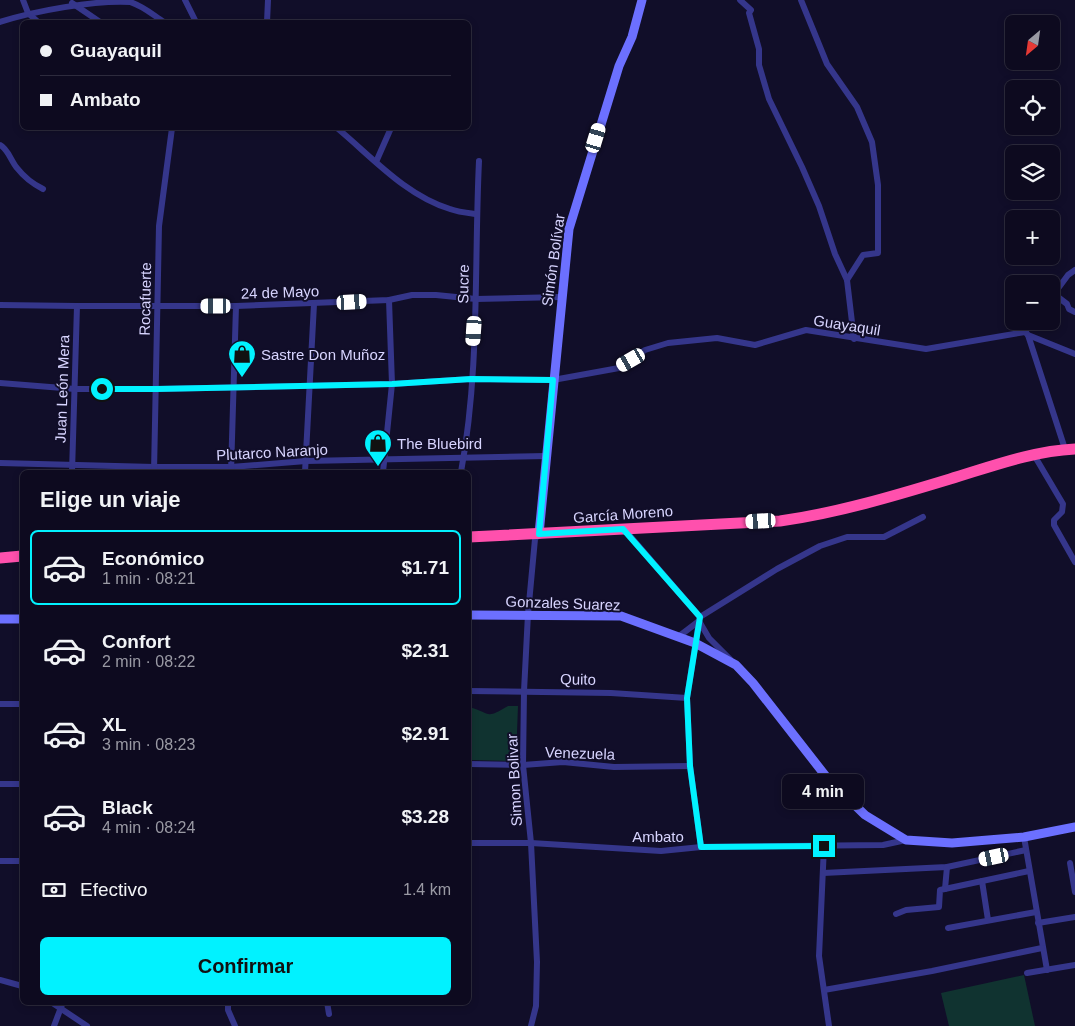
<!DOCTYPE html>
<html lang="es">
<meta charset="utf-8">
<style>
body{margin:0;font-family:Arial,sans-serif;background:#1b182c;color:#f1f3f6;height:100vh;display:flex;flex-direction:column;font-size:19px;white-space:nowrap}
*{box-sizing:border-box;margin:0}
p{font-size:16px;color:#9a9aa4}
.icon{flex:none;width:28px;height:28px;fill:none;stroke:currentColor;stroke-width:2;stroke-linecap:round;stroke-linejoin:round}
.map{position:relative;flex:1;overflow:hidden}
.sheet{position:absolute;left:20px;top:470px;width:451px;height:535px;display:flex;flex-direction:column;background:#0d0a1f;border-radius:8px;box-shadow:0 2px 8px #0003,0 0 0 1px #2d2b3d}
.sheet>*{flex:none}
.hud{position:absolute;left:20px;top:20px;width:451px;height:110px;border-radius:8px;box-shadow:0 2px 8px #0003,0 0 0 1px #2d2b3d;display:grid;align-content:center;height:110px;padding:0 20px;background:#0d0a1f}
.needle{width:32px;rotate:209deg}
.fabs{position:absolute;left:1005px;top:15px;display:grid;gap:10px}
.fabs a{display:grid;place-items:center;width:55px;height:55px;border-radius:8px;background:#0d0a1f;box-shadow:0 2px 8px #0003,0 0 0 1px #2d2b3d;font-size:25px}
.end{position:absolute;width:22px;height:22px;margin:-11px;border:6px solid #01f2ff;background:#111;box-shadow:0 0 0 2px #111}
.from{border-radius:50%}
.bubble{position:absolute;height:35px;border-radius:8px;background:#0d0a1f;box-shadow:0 2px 8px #0003,0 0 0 1px #2d2b3d;font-size:16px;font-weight:700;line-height:35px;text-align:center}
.car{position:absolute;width:15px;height:30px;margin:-15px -8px;border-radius:6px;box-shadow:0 0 4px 1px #0007;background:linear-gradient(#fff 24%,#345 0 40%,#fff 0 76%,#345 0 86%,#fff 0)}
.hud b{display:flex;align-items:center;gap:18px;height:48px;font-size:19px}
.hud b+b{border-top:1px solid #2d2b3d}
.hud i{width:12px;height:12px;background:#f1f3f6}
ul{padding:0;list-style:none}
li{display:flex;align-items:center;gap:15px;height:75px;margin:0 10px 8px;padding:0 10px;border:2px solid transparent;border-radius:8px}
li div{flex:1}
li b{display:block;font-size:19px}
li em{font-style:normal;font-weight:700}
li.current{border-color:#01f2ff}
li>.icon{width:45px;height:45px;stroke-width:1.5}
h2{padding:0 20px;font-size:22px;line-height:60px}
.pay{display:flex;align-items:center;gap:12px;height:55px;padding:0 20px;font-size:19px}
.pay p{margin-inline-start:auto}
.cta{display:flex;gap:10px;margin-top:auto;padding:10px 20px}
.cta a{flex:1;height:58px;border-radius:8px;background:#01f2ff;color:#111;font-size:20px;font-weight:700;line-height:58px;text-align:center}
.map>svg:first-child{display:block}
.green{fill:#103330}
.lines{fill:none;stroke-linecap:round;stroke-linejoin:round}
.street{stroke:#35368b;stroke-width:6}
.secondary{stroke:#6c70ff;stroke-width:9}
.highway{stroke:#ff50ad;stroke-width:11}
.route{stroke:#01f2ff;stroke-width:6}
.labels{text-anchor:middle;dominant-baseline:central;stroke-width:4;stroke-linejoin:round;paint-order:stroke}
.street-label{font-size:15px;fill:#d8d5ff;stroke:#110e29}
.poi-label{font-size:15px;fill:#d8d5ff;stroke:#110e29;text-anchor:start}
</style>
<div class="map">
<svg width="1075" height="1026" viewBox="0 0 1075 1026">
<rect width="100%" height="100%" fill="#110e29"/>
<g class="green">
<path d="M508,706H518L516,759L514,761L469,760V707C491,713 485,720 508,706Z"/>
<polygon points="1024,975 1035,1026 949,1026 941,993"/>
</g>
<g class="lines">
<g class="street">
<polyline points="23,0 28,13 38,22"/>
<polyline points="185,0 196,22"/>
<polyline points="740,0 751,10 749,13 759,49 759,65 769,99 802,167 819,206 835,254 847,280"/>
<polyline points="801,0 827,64 857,107 872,142 878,185 878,253 863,255 847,280 854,339"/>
<polyline points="72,3 100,22"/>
<path d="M0,22C34,11 95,0 130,2C143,6 153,15 164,22"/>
<polyline points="267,22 268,0"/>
<path d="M337,128C372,157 405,195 450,209C458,212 468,213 476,214"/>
<path d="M0,145C8,149 11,161 17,168C24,177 33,184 43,189"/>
<polyline points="376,162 391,128"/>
<polyline points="1054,294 1067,304 1069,309 1075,312"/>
<polyline points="1051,298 1068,275 1075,270"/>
<polyline points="0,305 77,306 236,306 389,300 412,295 436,295 476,299 561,297"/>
<polyline points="1025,332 1028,335 1065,449"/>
<polyline points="1028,335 1075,354"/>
<polyline points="0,383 75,389 156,389 392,384 471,379 553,380 619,368 645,350 668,343 717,338 755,345 806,330 926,349 1025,332 1033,321"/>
<polyline points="1034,455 1063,504 1062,512 1054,520 1054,525 1075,562"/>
<polyline points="0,463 154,467 231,467 306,461 546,456"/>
<polyline points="72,472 77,306"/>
<polyline points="154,472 159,226 172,128"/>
<polyline points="231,472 236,306"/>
<polyline points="305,472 314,304"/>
<polyline points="383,472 392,384 389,300"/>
<path d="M461,472C480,370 474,265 479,161"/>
<polyline points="624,529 700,617 699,621 709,638 730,659"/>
<polyline points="700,617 777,569 820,546 847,537 884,537 923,517"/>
<polyline points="699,621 687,698 690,766 701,847"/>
<polyline points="678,637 699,621"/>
<polyline points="469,691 611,693 687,698"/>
<polyline points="0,704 22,704"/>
<polyline points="469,764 523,765 563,762 614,767 690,766"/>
<polyline points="0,784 22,784"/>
<polyline points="1024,837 1047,970"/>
<polyline points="469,843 531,843 661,851 701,847 883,845 906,840"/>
<polyline points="824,846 819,956 829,1026"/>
<polyline points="0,861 22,861"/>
<polyline points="1070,863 1075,892"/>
<polyline points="823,873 947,867 1026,850"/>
<polyline points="982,881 988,920"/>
<polyline points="945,889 947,867"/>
<polyline points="896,914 906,910 939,907 940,890 1029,871"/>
<polyline points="1038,923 1075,917"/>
<polyline points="948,928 1036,912"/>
<polyline points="1027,973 1075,965"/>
<polyline points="0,980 22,986"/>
<polyline points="824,990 932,971 1042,948"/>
<polyline points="51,1002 87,1026"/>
<polyline points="228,1002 228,1010 235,1026"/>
<polyline points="327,1002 329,1014"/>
<polyline points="54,1026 63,1002"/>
<polyline points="531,1026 536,1006 537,962 531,843 523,765 524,691 528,614 535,539 539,534"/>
</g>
<g class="secondary">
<polyline points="539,534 569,229 619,66 632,37 642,0"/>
<polyline points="469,615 621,616 695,643 736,665 753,683 828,779 865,815 906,840 952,843 1024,837 1075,827"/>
<polyline points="0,619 22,619"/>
</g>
<g class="highway">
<path d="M469,537L780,521C837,513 894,496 950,479C990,467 1032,451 1075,449"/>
<polyline points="0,558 22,556"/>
</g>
</g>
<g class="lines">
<polyline class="route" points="102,389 156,389 392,384 471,379 553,380 539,534 623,529 700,617 687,698 690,766 701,847 824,846"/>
</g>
<defs>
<g id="shop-pin" transform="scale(1.4375)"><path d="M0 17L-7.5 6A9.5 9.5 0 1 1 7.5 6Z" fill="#01f2ff" stroke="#110e29"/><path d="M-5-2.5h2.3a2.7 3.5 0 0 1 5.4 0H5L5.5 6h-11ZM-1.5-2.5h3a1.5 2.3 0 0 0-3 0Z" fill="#111"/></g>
</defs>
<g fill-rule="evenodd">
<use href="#shop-pin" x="242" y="354"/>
<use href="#shop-pin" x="378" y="443"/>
</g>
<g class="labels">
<g class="street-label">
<text transform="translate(553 260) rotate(-82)">Simón Bolívar</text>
<text transform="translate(463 284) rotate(-89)">Sucre</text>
<text transform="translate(280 292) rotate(-2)">24 de Mayo</text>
<text transform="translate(145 299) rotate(-89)">Rocafuerte</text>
<text transform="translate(847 325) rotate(9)">Guayaquil</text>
<text transform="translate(62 389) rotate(-88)">Juan León Mera</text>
<text transform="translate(272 452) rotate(-3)">Plutarco Naranjo</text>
<text transform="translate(623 514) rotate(-4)">García Moreno</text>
<text transform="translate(563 603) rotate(2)">Gonzales Suarez</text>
<text transform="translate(578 679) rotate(1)">Quito</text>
<text transform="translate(580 753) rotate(2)">Venezuela</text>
<text transform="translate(514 780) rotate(-93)">Simon Bolivar</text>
<text x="658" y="836">Ambato</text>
</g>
<g class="poi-label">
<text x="261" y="354">Sastre Don Muñoz</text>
<text x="397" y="443">The Bluebird</text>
</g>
</g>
</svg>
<div class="fabs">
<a><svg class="needle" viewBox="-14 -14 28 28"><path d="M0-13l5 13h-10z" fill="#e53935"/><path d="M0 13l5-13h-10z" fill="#9a9aa4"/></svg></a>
<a><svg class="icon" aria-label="locate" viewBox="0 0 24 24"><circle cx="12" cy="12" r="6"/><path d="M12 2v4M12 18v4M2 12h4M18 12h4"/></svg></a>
<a><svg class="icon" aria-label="layers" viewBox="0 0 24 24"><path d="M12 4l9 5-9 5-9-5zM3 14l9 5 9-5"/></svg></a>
<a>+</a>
<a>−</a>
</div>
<i class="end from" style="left:102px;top:389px"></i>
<i class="end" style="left:824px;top:846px"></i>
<div class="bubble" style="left:782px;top:774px;width:82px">4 min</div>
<i class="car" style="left:596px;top:138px;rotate:17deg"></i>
<i class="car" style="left:352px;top:302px;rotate:87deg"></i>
<i class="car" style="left:216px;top:306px;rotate:270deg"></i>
<i class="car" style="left:474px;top:331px;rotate:184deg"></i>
<i class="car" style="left:631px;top:360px;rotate:240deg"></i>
<i class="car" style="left:761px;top:521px;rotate:267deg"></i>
<i class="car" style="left:994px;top:857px;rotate:258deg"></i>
<div class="hud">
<b><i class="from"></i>Guayaquil</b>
<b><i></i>Ambato</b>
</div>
<section class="sheet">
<h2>Elige un viaje</h2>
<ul>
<li class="current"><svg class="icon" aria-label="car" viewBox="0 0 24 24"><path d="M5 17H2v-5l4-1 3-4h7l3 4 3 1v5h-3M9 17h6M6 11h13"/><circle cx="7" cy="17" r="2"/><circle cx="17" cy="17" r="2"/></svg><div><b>Económico</b><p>1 min · 08:21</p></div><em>$1.71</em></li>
<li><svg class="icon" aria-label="car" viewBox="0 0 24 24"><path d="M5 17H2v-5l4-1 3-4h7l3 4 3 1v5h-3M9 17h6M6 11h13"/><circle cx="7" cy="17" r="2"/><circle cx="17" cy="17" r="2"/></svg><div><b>Confort</b><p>2 min · 08:22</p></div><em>$2.31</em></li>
<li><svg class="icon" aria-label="car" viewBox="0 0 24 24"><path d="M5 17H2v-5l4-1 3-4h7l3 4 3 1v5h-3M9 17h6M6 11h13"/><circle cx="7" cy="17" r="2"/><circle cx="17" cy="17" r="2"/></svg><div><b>XL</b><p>3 min · 08:23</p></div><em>$2.91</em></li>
<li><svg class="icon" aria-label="car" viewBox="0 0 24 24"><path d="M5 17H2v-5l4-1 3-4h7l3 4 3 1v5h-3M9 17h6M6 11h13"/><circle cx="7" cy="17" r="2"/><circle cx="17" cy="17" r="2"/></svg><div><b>Black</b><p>4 min · 08:24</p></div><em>$3.28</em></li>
</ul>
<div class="pay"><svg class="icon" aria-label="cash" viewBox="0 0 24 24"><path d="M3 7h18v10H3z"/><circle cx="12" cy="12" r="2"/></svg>Efectivo<p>1.4 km</p></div>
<div class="cta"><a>Confirmar</a></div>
</section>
</div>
